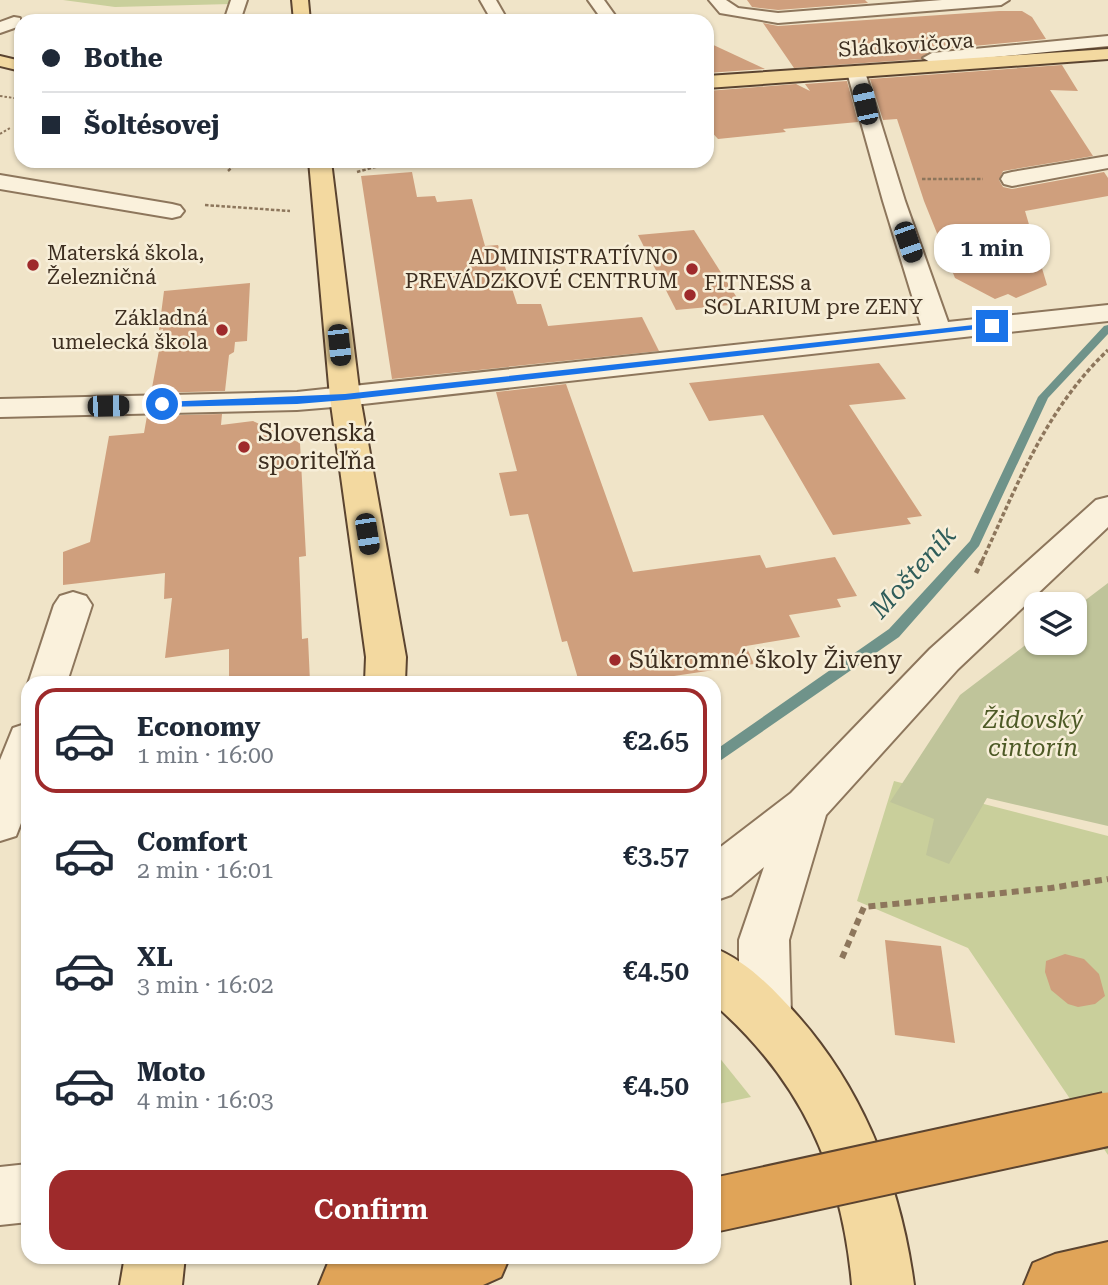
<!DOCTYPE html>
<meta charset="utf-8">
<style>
body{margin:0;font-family:"Roboto Serif",serif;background:#f2f2f3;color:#1f2937;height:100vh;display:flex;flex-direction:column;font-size:26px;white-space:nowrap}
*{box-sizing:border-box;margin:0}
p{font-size:23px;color:#747a83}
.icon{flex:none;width:38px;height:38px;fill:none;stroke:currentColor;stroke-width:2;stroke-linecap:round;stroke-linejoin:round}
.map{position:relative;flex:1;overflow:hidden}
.drawer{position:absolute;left:21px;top:676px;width:700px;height:588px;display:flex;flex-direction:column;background:#fff;border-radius:21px;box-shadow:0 2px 5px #0004}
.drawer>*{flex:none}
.hud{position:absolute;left:14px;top:14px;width:700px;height:154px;border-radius:21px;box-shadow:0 2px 5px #0004;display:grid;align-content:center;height:154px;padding:0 28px;background:#fff}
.buttons{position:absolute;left:1024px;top:592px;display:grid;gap:14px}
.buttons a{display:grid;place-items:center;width:63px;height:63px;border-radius:14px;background:#fff;box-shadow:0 2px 5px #0004;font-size:35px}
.end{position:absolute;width:32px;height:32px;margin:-16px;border:9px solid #1a73e8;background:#fff;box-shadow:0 0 0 4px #fff}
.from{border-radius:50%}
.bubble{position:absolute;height:49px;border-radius:21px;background:#fff;box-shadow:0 2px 5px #0004;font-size:23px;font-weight:600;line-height:49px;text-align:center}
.car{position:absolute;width:21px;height:42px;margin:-21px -10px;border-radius:9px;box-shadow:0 0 5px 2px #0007;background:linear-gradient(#222 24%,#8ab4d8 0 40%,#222 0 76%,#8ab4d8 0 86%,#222 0)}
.hud b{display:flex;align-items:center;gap:24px;height:66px;font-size:26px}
.hud b+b{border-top:2px solid #e0e1e3}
.hud i{width:18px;height:18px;background:#1f2937}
ul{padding:12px 0 0;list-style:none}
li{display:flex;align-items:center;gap:21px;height:105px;margin:0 14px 10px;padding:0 14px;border:4px solid transparent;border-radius:21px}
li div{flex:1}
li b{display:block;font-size:26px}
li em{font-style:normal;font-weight:600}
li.on{border-color:#9e2a2b}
li>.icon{width:63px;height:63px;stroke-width:1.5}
.primary-button{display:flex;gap:14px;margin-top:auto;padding:14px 28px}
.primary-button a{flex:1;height:80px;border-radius:21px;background:#9e2a2b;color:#fff;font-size:28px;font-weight:600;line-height:80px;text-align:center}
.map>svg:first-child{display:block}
.green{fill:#c9cf9b}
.cemetery{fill:#bfc49a}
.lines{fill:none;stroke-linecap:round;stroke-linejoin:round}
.stream{fill:#6f938a;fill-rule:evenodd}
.building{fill:#cf9f7d}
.minor-casing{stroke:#8d765c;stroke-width:4}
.major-casing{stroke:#5b4430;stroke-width:4}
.highway-casing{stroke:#5b4430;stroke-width:4}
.path-far4{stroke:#8d765c;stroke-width:2;stroke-dasharray:2.5 2;stroke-linecap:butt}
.path-far3{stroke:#8d765c;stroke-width:2.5;stroke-dasharray:3.5 2;stroke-linecap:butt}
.path-far2{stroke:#8d765c;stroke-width:3.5;stroke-dasharray:4.5 2.5;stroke-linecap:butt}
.path-far1{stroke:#8d765c;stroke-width:4.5;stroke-dasharray:5 3.5;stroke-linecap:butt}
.path{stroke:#8d765c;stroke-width:6;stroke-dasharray:7 5;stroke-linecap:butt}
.minor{fill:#faf1dc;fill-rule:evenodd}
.major{fill:#f3d9a0;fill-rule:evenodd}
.highway{fill:#e0a458;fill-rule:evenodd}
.highway-bridge-casing{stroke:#5b4430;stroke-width:57;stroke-linecap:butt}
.highway-bridge{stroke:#e0a458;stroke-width:53}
.route{fill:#1a73e8}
.poi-dot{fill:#9e2a2b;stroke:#f7eed8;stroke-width:2.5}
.labels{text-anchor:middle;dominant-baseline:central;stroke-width:5;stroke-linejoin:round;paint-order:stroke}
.far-street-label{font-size:21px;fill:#3d2e20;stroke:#f7eed8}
.far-poi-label{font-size:21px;fill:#3d2e20;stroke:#f7eed8;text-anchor:start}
.poi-label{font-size:24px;fill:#3d2e20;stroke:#f7eed8;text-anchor:start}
.park-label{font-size:24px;font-style:italic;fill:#4d5a26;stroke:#f7eed8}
.water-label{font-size:26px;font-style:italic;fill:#2f5d5a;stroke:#f7eed8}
</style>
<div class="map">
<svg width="1108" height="1285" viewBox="0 0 1108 1285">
<rect width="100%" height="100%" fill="#f0e4c8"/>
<g class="green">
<polygon points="63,0 232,0 231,4 115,7"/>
<polygon points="894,781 1108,836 1108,1155 968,948 857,901"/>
<polygon points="714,1051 751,1097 714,1105"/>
</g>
<polygon class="cemetery" points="1108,583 1108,826 987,798 949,864 926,855 934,819 890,802 960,695 1036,637 1036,642 1074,642 1075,608"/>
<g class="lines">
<polygon class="stream" points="1108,325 1108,334 1048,398 979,546 899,637 714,765 714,751 889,629 970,541 1038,397 1104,326"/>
</g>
<g class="building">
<polygon points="747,0 865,0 868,3 778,10 752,7"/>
<polygon points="999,11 1022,11 1032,17 1046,39 932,50 921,59 794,68 763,23 778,26"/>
<polygon points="707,42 765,69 707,73"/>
<polygon points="1062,65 1078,91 1050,90 1093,156 1003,171 999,180 1003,187 1012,189 1104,172 1108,178 1108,196 1025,211 1047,285 1016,298 1008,294 995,299 955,278 924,201 897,119 883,120 870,79"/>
<polygon points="847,81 858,122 783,129 786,132 718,139 707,127 707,91 796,84 810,91 805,84"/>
<polygon points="412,172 417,197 435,196 437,202 472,199 485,246 498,245 517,304 541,304 548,326 642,317 659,351 392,379 361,176"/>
<polygon points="694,230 741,304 676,310 638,235"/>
<polygon points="250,283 247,341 235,342 234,352 229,355 225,391 151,393 163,329 159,330 164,291"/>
<polygon points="879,363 906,399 849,405 922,516 907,518 911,524 833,535 763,415 709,421 689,383"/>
<polygon points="566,384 633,572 760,555 766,568 835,557 857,596 837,599 841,607 789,615 800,637 746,646 754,664 654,679 656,682 579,682 567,641 562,642 528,514 510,516 499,473 517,471 496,392"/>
<polygon points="222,414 221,425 253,421 300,443 306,556 299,557 302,639 308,638 310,682 229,682 229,649 165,658 172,598 164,599 165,573 63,585 63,552 90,542 109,436 144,433 147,416"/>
<polygon points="885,940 941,946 955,1043 895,1035"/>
<polygon points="1065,954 1084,959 1099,974 1105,996 1095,1004 1078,1007 1068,1004 1051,990 1045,972 1046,961"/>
</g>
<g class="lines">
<g class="minor-casing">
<g id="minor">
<polygon points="231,0 247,0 240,21 224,21"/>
<polygon points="480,0 496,0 508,21 492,21"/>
<polygon points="588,0 604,0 619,21 603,21"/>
<polygon points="709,0 726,0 738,8 778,13 942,0 1009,0 1001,5 778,23 720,13"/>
<polygon points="14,17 20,18 20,26 0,33 0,22"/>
<polygon points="1108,36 1108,46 932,63 923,58 932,53"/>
<polygon points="856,67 865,72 905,201 948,322 1108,305 1108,321 345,406 297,410 0,417 0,399 297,392 921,325 883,201 847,72"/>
<polygon points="1108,156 1108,168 1012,186 1004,184 1001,179 1004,174 1012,172"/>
<polygon points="0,175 172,204 180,206 184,211 180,216 172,218 0,189"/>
<polygon points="1108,497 1108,527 958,669 826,815 789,940 791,1015 783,1033 765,1040 747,1033 739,1015 739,940 764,867 731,895 714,901 714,852 791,793 930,649 1096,500"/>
<polygon points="73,592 86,596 92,605 67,682 28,684 54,605 60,596"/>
<polygon points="28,723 28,805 16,836 0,841 0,760 13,728"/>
<polygon points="28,1164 28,1222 0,1225 0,1167"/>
</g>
</g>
<g class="major-casing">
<g id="major">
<polygon points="292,0 308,0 310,21 294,21"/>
<polygon points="1108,49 1108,59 707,88 707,76"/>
<polygon points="0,56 21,61 21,71 0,66"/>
<polygon points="309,161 331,161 360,397 406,657 405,682 365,682 366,657 330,397"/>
<path d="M714,948C741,959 762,978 782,999C858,1076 900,1178 914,1285H852C842,1171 802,1081 714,1004Z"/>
<polygon points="125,1256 185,1256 182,1285 120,1285"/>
</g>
</g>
<g class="highway-casing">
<g id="highway">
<polygon points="1108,1242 1108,1285 1024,1285 1033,1263 1055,1254"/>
<polygon points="345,1256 510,1256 501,1277 483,1285 319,1285 328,1263"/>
</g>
</g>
<g class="path-far4">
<polyline points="0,96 21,99"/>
<polyline points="0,134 10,128"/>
</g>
<g class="path-far3">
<polyline points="238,162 260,161"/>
<polyline points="176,163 179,161"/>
<polyline points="228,171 238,162"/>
<polyline points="357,172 397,161"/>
<polyline points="922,179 983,179"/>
<polyline points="205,205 290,211"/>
</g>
<path class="path-far2" d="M982,561C1018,484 1045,410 1108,350"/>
<polyline class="path-far1" points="976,573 983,559"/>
<polyline class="path" points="842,958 864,907 1051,888 1108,879"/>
<use href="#minor" class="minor"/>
<use href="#major" class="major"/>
<use href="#highway" class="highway"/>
<g class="highway-bridge-casing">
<polyline id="highway-bridge" points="714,1205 1108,1119"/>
</g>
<use href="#highway-bridge" class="highway-bridge"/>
</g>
<polygon class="route" points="992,323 995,327 345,400 297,404 162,407 158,404 162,402 345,394"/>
<g class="poi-dot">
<circle cx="33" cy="265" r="7"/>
<circle cx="692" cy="269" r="7"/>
<circle cx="690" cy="295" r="7"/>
<circle cx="222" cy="330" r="7"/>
<circle cx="244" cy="447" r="7"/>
<circle cx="615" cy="660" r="7"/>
</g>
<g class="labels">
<g class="far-street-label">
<text transform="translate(906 45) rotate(-4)">Sládkovičova</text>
</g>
<g class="far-poi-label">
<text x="47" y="253">Materská škola,<tspan x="47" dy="24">Železničná</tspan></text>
<text x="678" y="257" text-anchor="end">ADMINISTRATÍVNO<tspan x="678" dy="24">PREVÁDZKOVÉ CENTRUM</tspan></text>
<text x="704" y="283">FITNESS a<tspan x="704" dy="24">SOLARIUM pre ZENY</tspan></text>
<text x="208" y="318" text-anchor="end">Základná<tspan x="208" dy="24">umelecká škola</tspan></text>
</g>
<g class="poi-label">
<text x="258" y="433">Slovenská<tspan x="258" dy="28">sporiteľňa</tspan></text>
<text x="629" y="660">Súkromné školy Živeny</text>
</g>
<g class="park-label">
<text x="1033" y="720">Židovský<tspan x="1033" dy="28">cintorín</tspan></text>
</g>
<g class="water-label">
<text transform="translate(913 572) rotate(-48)">Mošteník</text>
</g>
</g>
</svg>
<div class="buttons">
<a><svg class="icon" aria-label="layers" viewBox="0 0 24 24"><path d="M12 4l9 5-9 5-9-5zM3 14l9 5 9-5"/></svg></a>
</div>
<i class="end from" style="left:162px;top:404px"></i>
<i class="end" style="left:992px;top:326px"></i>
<div class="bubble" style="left:934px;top:224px;width:116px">1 min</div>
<i class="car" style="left:865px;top:104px;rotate:348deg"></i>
<i class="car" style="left:908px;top:242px;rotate:161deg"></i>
<i class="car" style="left:339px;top:345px;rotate:174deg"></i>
<i class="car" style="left:108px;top:406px;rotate:89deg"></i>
<i class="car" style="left:367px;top:534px;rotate:171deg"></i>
<div class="hud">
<b><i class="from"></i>Bothe</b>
<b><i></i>Šoltésovej</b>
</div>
<section class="drawer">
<ul>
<li class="on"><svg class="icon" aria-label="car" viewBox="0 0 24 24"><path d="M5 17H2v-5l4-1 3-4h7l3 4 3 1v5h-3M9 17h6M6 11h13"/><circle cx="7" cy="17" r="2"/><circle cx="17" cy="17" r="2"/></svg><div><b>Economy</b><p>1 min · 16:00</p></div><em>€2.65</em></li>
<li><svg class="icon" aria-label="car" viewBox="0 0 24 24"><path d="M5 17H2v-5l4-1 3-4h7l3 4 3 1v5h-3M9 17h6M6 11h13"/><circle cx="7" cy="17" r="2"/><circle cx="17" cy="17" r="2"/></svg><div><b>Comfort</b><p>2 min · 16:01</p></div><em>€3.57</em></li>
<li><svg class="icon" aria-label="car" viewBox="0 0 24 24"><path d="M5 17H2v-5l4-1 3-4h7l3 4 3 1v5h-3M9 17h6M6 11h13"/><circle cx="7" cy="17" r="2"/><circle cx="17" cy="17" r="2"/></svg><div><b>XL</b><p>3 min · 16:02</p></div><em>€4.50</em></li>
<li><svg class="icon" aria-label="car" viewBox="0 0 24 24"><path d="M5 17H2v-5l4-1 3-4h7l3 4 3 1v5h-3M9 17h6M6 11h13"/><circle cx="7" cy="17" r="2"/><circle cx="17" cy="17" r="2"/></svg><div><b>Moto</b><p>4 min · 16:03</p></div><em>€4.50</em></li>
</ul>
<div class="primary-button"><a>Confirm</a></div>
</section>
</div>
